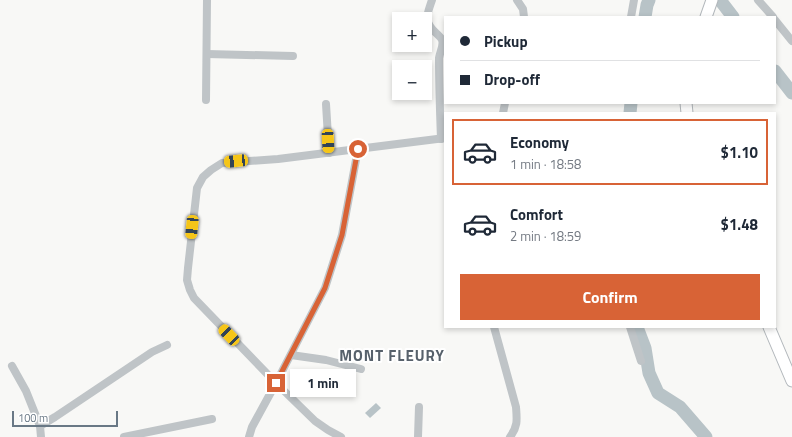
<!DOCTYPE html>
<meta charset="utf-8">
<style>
body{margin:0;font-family:"Titillium Web",sans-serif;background:#f6f6f7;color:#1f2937;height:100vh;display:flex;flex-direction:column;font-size:15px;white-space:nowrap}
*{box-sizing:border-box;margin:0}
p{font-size:13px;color:#747a83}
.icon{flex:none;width:22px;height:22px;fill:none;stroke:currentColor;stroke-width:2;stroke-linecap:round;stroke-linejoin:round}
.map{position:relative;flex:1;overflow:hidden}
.drawer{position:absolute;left:444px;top:112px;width:332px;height:216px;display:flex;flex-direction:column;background:#fff;border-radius:0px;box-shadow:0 2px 6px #0003}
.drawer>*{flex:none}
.banner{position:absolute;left:444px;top:16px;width:332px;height:88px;border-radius:0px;box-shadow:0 2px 6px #0003;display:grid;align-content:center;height:88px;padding:0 16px;background:#fff}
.controls{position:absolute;left:392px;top:12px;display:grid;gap:8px}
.controls a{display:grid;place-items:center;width:40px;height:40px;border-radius:0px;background:#fff;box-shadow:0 2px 6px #0003;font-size:20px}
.scale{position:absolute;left:12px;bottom:10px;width:106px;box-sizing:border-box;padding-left:4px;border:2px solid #697885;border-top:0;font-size:11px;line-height:14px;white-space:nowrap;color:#697885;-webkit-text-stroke:3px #fff;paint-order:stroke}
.end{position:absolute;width:18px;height:18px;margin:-9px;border:5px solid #d86336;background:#fff;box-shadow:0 0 0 2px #fff}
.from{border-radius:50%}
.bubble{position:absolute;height:28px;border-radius:0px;background:#fff;box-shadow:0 2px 6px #0003;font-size:13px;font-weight:700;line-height:28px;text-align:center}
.car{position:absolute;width:12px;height:24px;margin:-12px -6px;border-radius:5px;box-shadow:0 0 3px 1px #0007;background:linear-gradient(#f5c518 24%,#345 0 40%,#f5c518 0 76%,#345 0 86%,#f5c518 0)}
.banner b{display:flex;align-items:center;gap:14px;height:38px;font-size:15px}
.banner b+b{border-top:1px solid #e0e1e3}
.banner i{width:10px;height:10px;background:#1f2937}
ul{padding:7px 0 0;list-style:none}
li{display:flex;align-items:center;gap:12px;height:66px;margin:0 8px 6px;padding:0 8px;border:2px solid transparent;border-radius:0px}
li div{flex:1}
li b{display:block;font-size:15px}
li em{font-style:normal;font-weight:700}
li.current{border-color:#d86336}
li>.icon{width:36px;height:36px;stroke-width:1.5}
.primary-button{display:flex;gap:8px;margin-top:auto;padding:8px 16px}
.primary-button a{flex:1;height:46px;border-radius:0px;background:#d86336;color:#fff;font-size:16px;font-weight:700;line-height:46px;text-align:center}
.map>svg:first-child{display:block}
.water{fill:#b8c3c7}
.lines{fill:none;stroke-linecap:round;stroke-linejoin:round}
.river{stroke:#b8c3c7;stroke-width:13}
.major-casing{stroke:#b3b8bc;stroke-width:13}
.minor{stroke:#bfc4c7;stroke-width:8}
.major{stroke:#fff;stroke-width:11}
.route{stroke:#d86336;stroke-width:5}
.labels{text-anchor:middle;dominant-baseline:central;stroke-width:4;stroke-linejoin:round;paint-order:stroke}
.district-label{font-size:15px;font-weight:bold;letter-spacing:1px;fill:#57616b;stroke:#fff}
</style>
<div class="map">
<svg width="792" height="437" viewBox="0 0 792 437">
<rect width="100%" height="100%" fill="#f8f8f6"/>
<polygon class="water" points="376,403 381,408 370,418 365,413"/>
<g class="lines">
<g class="river">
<polyline points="720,0 733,17"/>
<polyline points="645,17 647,5 649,0"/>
<polyline points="775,71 792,93"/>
<polyline points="630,113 631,103"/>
<polyline points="637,327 645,348 649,373 658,393 680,407 706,437"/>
</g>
<g class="major-casing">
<g id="major">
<polyline points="706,17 712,0"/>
<polyline points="686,103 687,113"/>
<polyline points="769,327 792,381"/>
</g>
</g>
<g class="minor">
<path d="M432,0C427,15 423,21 436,33C438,35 441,37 442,40C444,45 440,52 439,58C439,85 440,112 441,139"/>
<polyline points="517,0 523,9 524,17"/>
<polyline points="758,0 773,17"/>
<polyline points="631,17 634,0"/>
<polyline points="775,20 792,41"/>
<polyline points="207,54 293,56"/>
<polyline points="206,100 207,0"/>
<polyline points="326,104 329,153"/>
<polyline points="503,113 505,103"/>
<path d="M494,327L516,407C517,420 518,426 510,437"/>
<polyline points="630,327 641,361"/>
<polyline points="291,355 326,360 361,369"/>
<polyline points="12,366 26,391 40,426"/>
<polyline points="41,437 40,426 55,417 152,352 167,345"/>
<polyline points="124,437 212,419"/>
<polyline points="249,437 252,427 276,383 325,288 342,235 358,149"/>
<polyline points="341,437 328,430 315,421 276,383 194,298 190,290 187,280 188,268 197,188 203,177 211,170 222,163 278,159 445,138"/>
<polyline points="418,437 419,407"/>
</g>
<use href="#major" class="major"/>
</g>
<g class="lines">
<polyline class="route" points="276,383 325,288 342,235 358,149"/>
</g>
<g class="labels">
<g class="district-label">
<text x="392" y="355">MONT FLEURY</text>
</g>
</g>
</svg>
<div class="controls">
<a>+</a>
<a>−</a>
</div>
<div class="scale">100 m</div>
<i class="end from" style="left:358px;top:149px"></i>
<i class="end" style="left:276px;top:383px"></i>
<div class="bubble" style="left:290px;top:369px;width:66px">1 min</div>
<i class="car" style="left:328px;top:141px;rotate:177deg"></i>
<i class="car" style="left:236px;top:161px;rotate:264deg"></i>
<i class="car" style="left:192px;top:227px;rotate:186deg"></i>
<i class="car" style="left:229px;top:335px;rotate:316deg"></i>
<div class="banner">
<b><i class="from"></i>Pickup</b>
<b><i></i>Drop-off</b>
</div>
<section class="drawer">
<ul>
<li class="current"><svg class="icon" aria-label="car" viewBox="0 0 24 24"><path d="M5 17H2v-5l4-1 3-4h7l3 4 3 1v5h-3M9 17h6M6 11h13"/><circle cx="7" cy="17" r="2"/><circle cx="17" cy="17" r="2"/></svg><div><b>Economy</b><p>1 min · 18:58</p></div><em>$1.10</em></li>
<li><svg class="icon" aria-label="car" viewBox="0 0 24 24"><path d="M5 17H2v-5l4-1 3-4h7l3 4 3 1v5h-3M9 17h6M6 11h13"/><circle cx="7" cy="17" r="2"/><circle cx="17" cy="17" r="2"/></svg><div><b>Comfort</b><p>2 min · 18:59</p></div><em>$1.48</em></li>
</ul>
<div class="primary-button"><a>Confirm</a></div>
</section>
</div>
